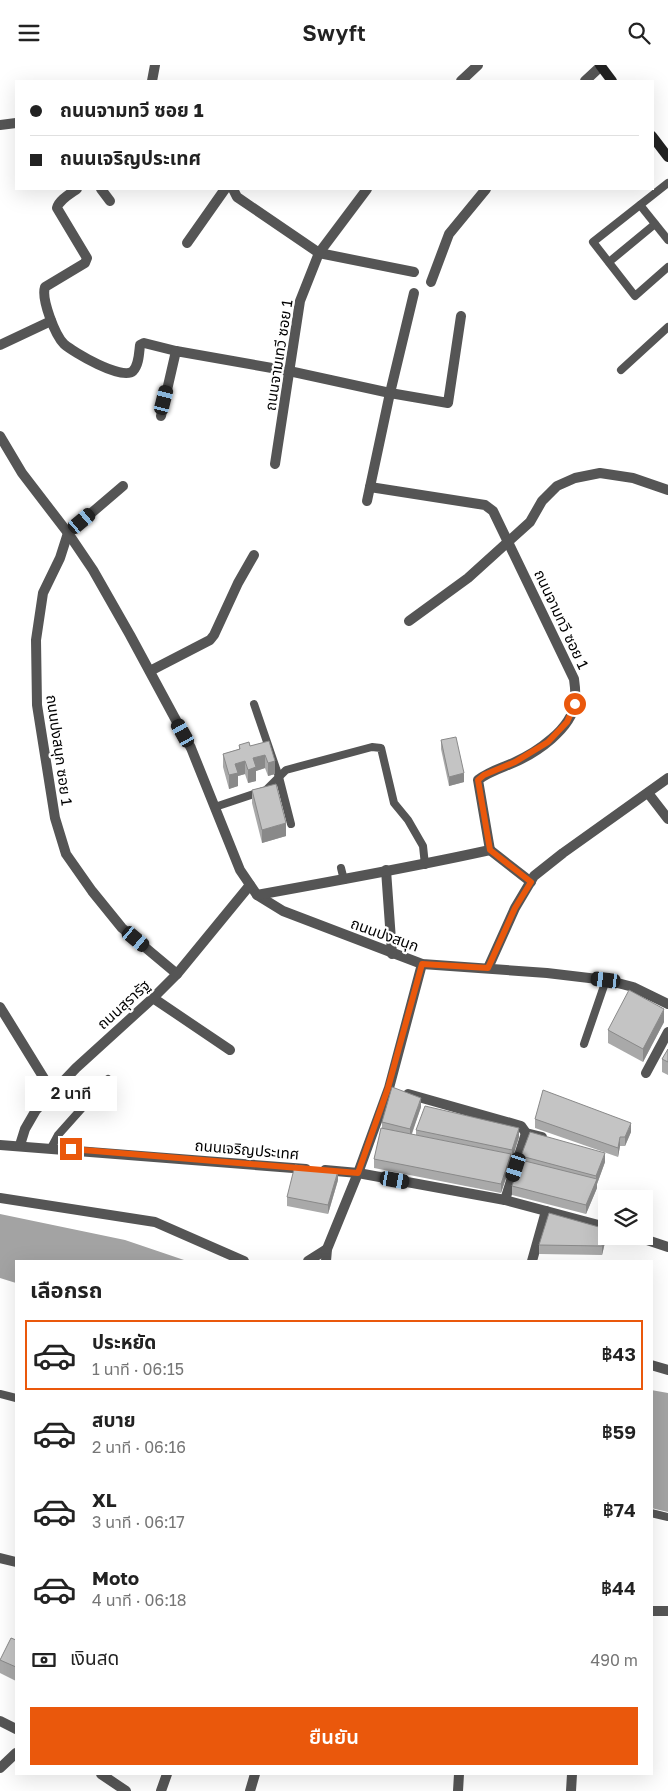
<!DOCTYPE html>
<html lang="th">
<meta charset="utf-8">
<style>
body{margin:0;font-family:"Golos Text","Noto Sans Thai",sans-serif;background:#f6f6f6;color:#222;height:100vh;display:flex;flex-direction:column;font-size:19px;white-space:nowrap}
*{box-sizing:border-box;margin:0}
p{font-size:16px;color:#767676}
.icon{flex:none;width:28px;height:28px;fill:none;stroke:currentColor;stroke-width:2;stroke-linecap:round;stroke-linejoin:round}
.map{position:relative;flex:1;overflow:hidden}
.details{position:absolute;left:15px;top:1195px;width:638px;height:515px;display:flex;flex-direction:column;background:#fff;border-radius:0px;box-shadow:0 5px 20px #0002}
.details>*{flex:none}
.hud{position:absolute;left:15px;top:15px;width:639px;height:110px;border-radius:0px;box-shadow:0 5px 20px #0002;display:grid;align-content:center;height:110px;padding:0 15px;background:#fff}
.controls{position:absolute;left:598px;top:1125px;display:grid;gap:10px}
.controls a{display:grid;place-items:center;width:55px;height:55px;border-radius:0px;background:#fff;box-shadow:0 5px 20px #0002;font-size:25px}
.end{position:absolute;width:22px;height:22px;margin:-11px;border:6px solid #ea580c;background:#fff;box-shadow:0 0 0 2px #fff}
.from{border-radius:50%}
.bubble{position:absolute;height:35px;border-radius:0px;background:#fff;box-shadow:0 5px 20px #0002;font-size:16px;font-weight:600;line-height:35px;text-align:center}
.car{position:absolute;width:15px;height:30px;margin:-15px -8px;border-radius:6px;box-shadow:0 0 4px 1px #0007;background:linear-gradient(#222 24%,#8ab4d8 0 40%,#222 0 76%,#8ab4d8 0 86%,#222 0)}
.hud b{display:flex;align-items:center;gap:18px;height:48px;font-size:19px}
.hud b+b{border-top:1px solid #e0e0e0}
.hud i{width:12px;height:12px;background:#222}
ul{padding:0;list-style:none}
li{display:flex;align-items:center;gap:15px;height:70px;margin:0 10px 8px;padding:0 5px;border:2px solid transparent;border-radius:0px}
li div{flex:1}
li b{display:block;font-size:19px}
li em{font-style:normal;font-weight:600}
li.on{border-color:#ea580c}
li>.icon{width:45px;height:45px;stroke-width:1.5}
h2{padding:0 15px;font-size:22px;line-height:60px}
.pay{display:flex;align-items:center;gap:12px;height:55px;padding:0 15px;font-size:19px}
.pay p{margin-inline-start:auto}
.action{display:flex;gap:10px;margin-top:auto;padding:10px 15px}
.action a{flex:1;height:58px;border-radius:0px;background:#ea580c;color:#fff;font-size:20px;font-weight:600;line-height:58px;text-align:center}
header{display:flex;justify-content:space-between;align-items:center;height:65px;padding:0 15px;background:#fff;font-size:22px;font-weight:600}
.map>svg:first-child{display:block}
.water{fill:#a3a3a3}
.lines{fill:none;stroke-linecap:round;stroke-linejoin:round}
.service{stroke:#555;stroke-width:8}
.minor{stroke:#555;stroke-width:10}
.secondary{stroke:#222;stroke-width:10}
.wall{fill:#a9a9a9}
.shaded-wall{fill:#898989}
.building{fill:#c4c4c4;stroke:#898989}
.route{stroke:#ea580c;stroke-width:6}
.labels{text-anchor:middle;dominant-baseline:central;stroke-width:4.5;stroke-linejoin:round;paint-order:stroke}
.street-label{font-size:15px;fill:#000;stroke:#fff}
</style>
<header><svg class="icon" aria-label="menu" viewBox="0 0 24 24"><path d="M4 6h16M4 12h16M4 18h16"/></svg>Swyft<svg class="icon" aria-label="search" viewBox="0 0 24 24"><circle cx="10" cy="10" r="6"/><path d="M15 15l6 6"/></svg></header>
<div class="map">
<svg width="668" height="1726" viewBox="0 0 668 1726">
<rect width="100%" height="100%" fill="#fff"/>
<g class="water">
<polygon points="0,1149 125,1175 187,1196 16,1196 16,1218 0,1213"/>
<polygon points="651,1325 668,1328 668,1447 651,1443"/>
</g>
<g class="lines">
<g class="service">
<polyline points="668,118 593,177 635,231 668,202"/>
<polyline points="640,140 668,175"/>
<polyline points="609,197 655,159"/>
<polyline points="621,305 668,262"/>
<polyline points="254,639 279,712 291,759"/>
<polyline points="215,742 266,725 286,705 372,682 381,683 394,738 408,755 423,781 425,800"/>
<polyline points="341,803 344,815"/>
<polyline points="584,979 606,915"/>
<polyline points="51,1083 58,1070 108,1014"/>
<polyline points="0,1329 16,1333"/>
<polyline points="651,1448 668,1452"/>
</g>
<g class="minor">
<polyline points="152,16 155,0"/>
<polyline points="461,16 478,0"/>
<polyline points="585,16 601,1"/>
<polyline points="0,60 16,58"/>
<path d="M77,124C70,129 59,135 57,143L87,193L85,198L45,222C41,234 55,270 64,279C73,287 122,316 133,306C139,300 139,288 140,280L144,278L176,286"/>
<polyline points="101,124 110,136"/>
<polyline points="233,124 237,132 319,188 414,207"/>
<polyline points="187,178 225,124"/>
<polyline points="431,217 449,169 486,124"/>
<polyline points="0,280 51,256"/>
<polyline points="161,351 176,286 289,306 390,328 448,338 461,251"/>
<polyline points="0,371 22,408 68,468 93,505 130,570 191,683 240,805 257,830 283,846 422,899 547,908 606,915 633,922 668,939"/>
<polyline points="275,399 300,236 319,188 367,124"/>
<polyline points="123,421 68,468 60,493 43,528 36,575 37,640 55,753 66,789 92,826 122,863 177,909"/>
<path d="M370,422L485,440L493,446L574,614C575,621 576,629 575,637C572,664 536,688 513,698C501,703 488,707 478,715L490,785"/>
<polyline points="367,436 390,328 414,228"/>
<polyline points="409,556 468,513 530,457 542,436 557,421 575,413 600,408 633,413 668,425"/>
<polyline points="150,606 210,575 214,570 238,518 254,490"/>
<polyline points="648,728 668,754"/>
<polyline points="490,785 531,817"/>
<polyline points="386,805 392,889"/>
<path d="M257,830C335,816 413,802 490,785"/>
<polyline points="488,903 515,843 534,811 563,788 668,713"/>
<polyline points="153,933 230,985"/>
<polyline points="0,942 53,1028"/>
<polyline points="646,1008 668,967"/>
<polyline points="408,1029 521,1061 526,1068 542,1072"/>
<polyline points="0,1080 306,1104"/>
<polyline points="20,1080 25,1064 36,1045 76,1003 153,933 177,909 250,820"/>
<polyline points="325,1105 358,1108 505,1135 606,1162"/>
<polyline points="0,1133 155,1157 244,1196"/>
<polyline points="505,1135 526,1068"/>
<polyline points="635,1171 668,1182"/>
<polyline points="308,1196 327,1184"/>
<polyline points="326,1196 327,1184 358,1108 389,1023 422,899"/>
<polyline points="532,1196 546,1146"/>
<polyline points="651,1300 668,1305"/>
<polyline points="0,1493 16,1497"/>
<polyline points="651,1546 668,1546"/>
<polyline points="0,1656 16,1664"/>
<polyline points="0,1703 16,1688"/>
<polyline points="101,1709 126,1726"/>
<polyline points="161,1726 167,1709"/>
<polyline points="250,1726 255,1709"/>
<polyline points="458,1726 459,1709"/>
<polyline points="571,1726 572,1709"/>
</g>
<g class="secondary">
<polyline points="600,0 612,16"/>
<polyline points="652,71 668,92"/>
</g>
</g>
<g class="wall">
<polygon points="441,675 464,717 449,721 441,684"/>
<polygon points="269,676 275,709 268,711 265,703 256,706 256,716 248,718 245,709 238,711 238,721 229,724 223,702 223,689 239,684 239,680 250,681"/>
<polygon points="252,725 286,771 262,778 252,738"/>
<polygon points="664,957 643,997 608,978 608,965"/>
<polygon points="668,984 668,1010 662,1007 662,994"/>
<polygon points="421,1042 412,1069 416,1070 416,1065 519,1072 512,1094 511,1094 511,1098 501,1128 374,1103 374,1094 382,1063 382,1057"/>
<polygon points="535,1054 631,1067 625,1081 620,1081 618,1092 535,1063"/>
<polygon points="521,1091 605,1097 597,1119 597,1123 586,1149 512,1130 512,1121 521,1095"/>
<polygon points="338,1115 328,1149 287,1141 287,1132"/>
<polygon points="606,1173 602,1190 539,1189 539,1180"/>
<polygon points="16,1575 16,1616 0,1608 0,1595"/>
</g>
<g class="shaded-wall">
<polygon points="265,690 265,703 256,706 256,716 248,718 248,705 253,693"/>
<polygon points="245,696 245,709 238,711 238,721 229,724 229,710 235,699"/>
<polygon points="275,696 275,709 268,711 268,698"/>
<polygon points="464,708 464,717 449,721 449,712"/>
<polygon points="286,758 286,771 262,778 262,765"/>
<polygon points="664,944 664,957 643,997 643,984"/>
<polygon points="421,1033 421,1042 410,1073 410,1064"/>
<polygon points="631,1058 631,1067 625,1081 625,1072"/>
<polygon points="519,1063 519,1072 512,1094 512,1085"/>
<polygon points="620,1072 620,1081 618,1092 618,1083"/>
<polygon points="605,1088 605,1097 597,1119 597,1123 586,1149 586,1140 596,1115 596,1111"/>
<polygon points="511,1089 511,1098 501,1128 501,1119"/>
<polygon points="338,1106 338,1115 328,1149 328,1140"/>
<polygon points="606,1164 606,1173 602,1190 602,1181"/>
</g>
<g class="building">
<polygon points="456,672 464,708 449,712 441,675"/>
<polygon points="269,676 275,696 268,698 265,690 253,693 256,702 248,705 245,696 235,699 238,708 229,710 223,689 240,684 239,680 249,677 250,681"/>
<polygon points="276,719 286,758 262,765 252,725"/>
<polygon points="629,925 664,944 643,984 608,965"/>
<polygon points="668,984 668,997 662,994"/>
<polygon points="392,1022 421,1033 410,1064 382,1057"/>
<polygon points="543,1025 631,1058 625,1072 620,1072 618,1083 535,1054"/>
<polygon points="425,1041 519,1063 512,1085 416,1065"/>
<polygon points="381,1063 511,1089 501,1119 374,1094"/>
<polygon points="530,1067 605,1088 596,1111 521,1091"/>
<polygon points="521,1095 597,1114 586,1140 512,1121"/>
<polygon points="295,1100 338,1106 328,1140 287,1132"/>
<polygon points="549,1148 606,1164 602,1181 539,1180"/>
<polygon points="11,1573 16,1575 16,1602 0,1595"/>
</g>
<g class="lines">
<polyline class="route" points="71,1084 358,1108 388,1023 422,899 488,903 515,843 531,817 490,785 478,715 484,710 515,697 548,677 567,657 575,639"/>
</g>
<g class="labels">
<g class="street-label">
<text transform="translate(278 290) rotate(-81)">ถนนจามเทวี ซอย 1</text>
<text transform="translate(562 554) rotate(65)">ถนนจามทวี ซอย 1</text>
<text transform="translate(60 685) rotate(82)">ถนนปงสนุก ซอย 1</text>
<text transform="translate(385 869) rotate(20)">ถนนปงสนุก</text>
<text transform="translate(123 939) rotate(-42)">ถนนสุรารัฐ</text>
<text transform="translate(247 1084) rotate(5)">ถนนเจริญประเทศ</text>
</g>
</g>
</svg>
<div class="controls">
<a><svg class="icon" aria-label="layers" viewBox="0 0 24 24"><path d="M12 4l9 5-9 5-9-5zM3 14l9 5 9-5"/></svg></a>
</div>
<i class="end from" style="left:575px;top:639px"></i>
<i class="end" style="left:71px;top:1084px"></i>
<div class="bubble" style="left:25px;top:1011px;width:92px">2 นาที</div>
<i class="car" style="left:164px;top:335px;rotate:14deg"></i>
<i class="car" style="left:82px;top:456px;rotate:50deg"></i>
<i class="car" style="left:183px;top:668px;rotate:331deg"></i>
<i class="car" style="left:136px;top:874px;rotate:130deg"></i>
<i class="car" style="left:606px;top:915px;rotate:277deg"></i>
<i class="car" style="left:516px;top:1102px;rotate:198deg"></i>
<i class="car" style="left:395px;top:1115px;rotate:100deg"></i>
<div class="hud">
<b><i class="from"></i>ถนนจามทวี ซอย 1</b>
<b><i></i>ถนนเจริญประเทศ</b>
</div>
<section class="details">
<h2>เลือกรถ</h2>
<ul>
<li class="on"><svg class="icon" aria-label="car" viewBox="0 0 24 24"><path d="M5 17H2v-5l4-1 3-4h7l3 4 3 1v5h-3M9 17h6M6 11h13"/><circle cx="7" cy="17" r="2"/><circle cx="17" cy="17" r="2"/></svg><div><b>ประหยัด</b><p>1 นาที · 06:15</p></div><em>฿43</em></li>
<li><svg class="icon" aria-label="car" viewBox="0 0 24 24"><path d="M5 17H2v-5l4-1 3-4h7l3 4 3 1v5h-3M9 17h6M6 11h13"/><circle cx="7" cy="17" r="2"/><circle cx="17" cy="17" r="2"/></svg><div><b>สบาย</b><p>2 นาที · 06:16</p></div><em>฿59</em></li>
<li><svg class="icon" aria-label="car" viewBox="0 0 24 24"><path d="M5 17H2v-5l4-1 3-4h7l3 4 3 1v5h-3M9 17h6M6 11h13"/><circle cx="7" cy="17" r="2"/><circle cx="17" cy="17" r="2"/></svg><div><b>XL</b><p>3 นาที · 06:17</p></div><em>฿74</em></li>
<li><svg class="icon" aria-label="car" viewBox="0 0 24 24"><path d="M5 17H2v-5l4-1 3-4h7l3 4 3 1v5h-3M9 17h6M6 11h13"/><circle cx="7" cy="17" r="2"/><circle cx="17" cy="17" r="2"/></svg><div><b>Moto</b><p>4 นาที · 06:18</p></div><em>฿44</em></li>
</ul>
<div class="pay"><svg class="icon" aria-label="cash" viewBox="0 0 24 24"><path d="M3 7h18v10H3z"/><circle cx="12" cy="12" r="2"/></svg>เงินสด<p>490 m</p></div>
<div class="action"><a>ยืนยัน</a></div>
</section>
</div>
